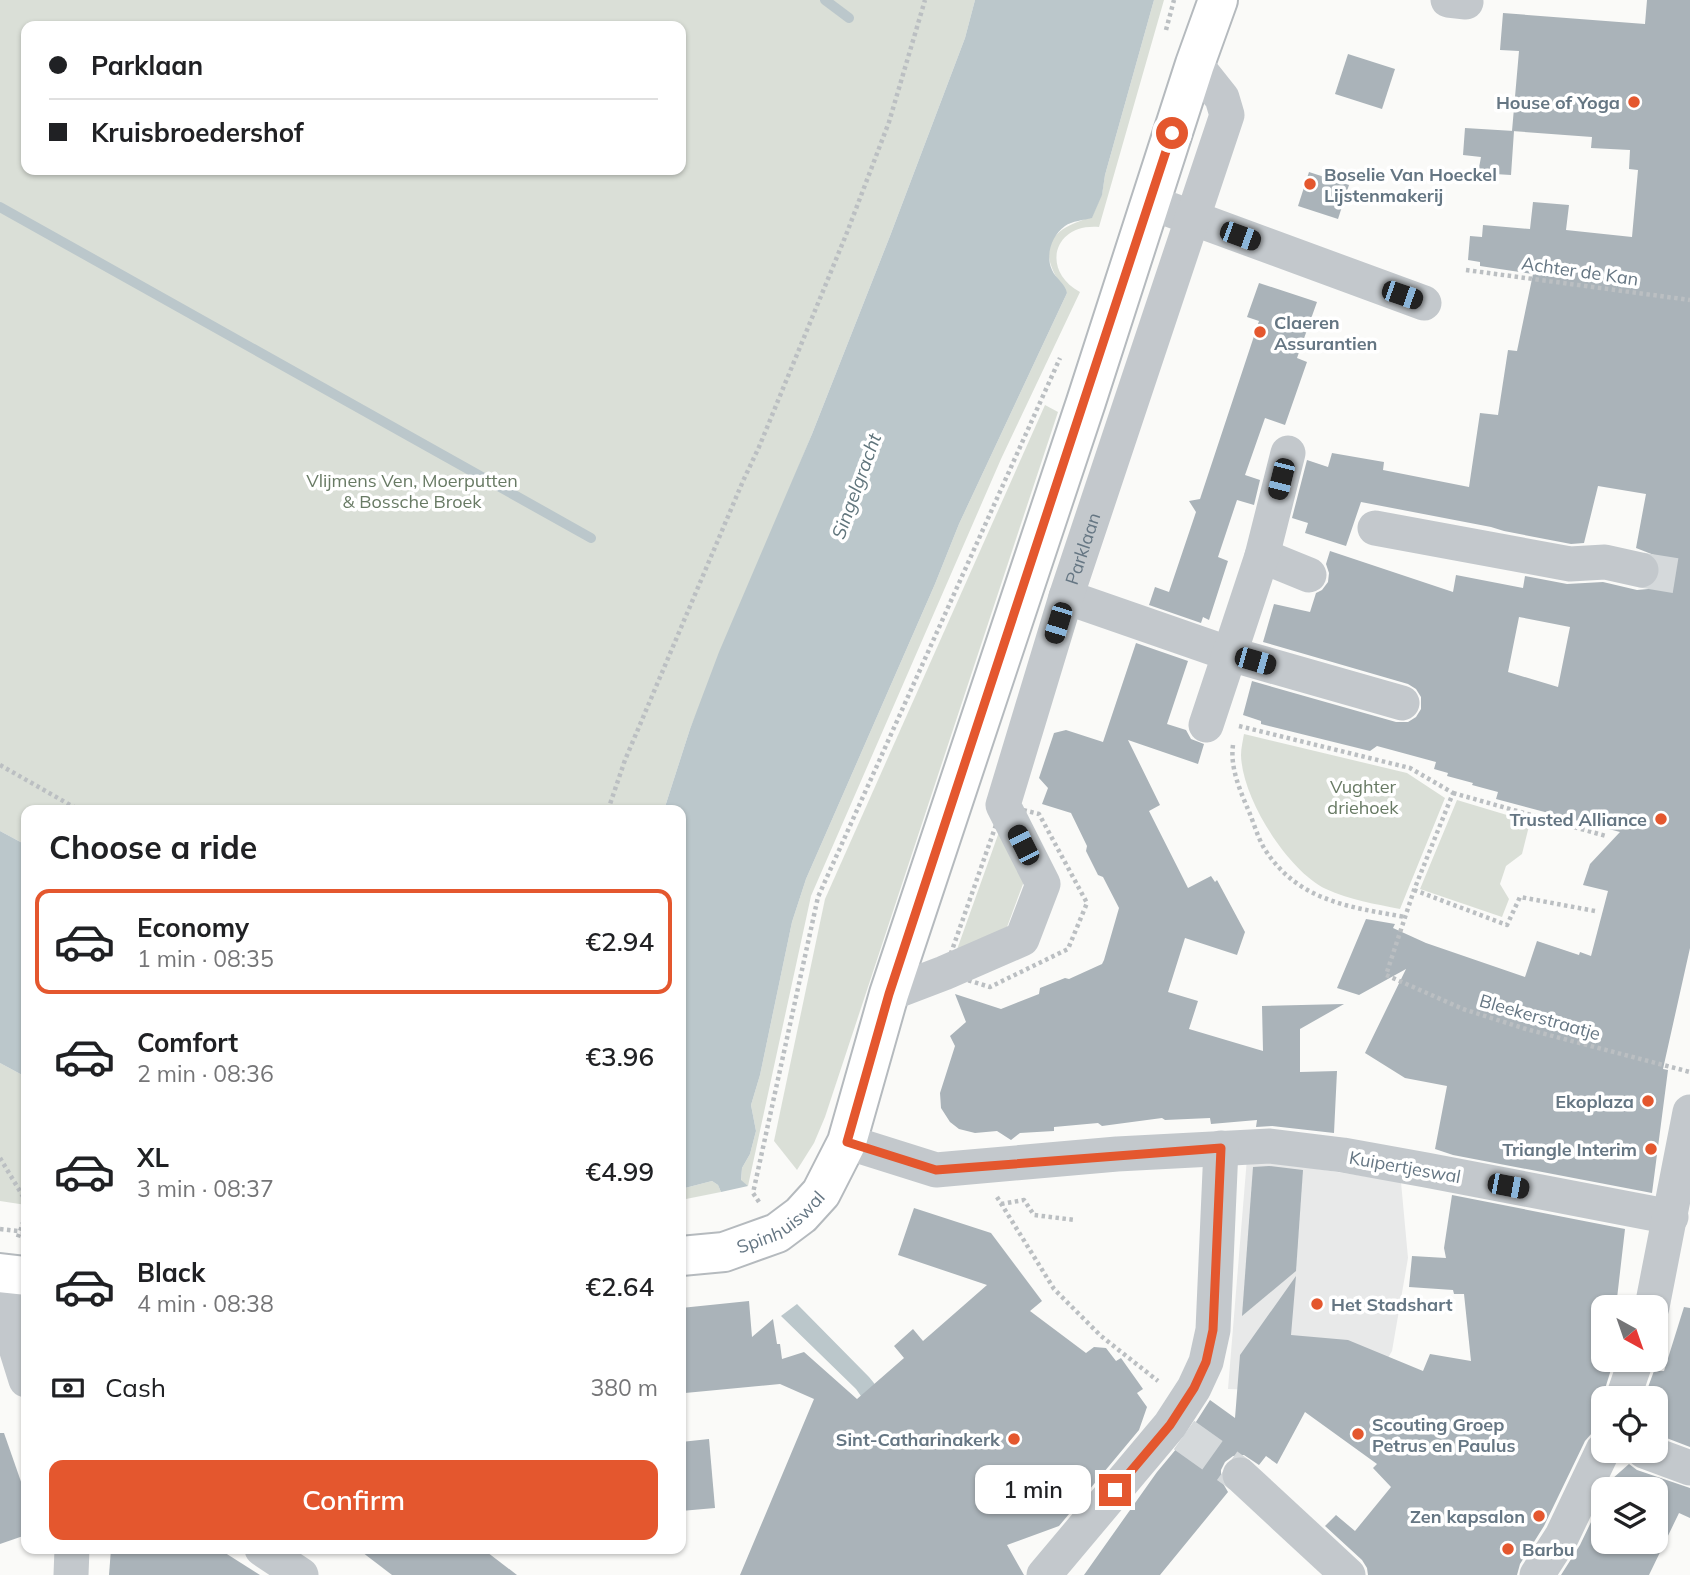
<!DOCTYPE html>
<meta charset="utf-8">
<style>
body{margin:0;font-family:Mulish,sans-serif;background:#f2f2f2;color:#202124;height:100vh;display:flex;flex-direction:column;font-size:26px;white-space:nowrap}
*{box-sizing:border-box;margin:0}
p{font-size:23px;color:#757577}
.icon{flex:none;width:38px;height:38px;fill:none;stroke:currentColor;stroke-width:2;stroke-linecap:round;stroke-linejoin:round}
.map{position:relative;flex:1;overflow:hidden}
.drawer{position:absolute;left:21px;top:805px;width:665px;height:749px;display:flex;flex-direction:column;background:#fff;border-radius:14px;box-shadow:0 2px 5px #0004}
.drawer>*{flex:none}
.top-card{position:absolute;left:21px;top:21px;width:665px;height:154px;border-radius:14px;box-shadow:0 2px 5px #0004;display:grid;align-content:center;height:154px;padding:0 28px;background:#fff}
.needle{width:46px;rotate:140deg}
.tools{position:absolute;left:1591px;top:1295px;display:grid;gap:14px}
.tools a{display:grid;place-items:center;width:77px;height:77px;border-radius:14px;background:#fff;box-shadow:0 2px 5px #0004;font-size:35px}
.end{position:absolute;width:32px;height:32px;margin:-16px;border:9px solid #e4572e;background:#fff;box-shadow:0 0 0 4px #fff}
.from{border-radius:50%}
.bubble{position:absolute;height:49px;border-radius:14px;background:#fff;box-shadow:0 2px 5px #0004;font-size:23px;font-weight:600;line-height:49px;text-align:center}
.car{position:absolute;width:21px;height:42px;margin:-21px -10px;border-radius:9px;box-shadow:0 0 5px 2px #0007;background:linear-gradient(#222 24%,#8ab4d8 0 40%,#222 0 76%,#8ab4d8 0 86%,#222 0)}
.top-card b{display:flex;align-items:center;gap:24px;height:66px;font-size:26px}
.top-card b+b{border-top:2px solid #e0e0e0}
.top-card i{width:18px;height:18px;background:#202124}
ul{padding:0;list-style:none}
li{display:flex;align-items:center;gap:21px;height:105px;margin:0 14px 10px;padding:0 14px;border:4px solid transparent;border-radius:14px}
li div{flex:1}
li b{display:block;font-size:26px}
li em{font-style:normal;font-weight:600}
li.on{border-color:#e4572e}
li>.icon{width:63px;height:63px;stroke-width:1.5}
h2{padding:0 28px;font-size:32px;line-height:84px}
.pay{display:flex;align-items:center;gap:18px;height:77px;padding:0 28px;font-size:26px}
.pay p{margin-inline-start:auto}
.button{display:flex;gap:14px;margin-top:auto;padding:14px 28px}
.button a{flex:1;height:80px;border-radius:14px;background:#e4572e;color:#fff;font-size:28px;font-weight:600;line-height:80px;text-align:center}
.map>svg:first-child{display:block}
.built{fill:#e8e9e9}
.green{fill:#dadfd7;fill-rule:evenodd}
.water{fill:#bbc7cb}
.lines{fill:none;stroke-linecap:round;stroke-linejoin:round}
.stream{stroke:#bbc7cb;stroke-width:10}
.building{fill:#aab3b9;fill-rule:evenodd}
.minor-tunnel{stroke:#d5d9db;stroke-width:35;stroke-dasharray:35 18;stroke-linecap:butt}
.major-casing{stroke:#b5babe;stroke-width:42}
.path{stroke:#bbbfc2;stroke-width:4.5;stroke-dasharray:3.5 3.5;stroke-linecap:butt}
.minor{stroke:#c3c8cc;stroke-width:35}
.major{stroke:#fff;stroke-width:38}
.route{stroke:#e4572e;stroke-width:9}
.poi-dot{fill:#e4572e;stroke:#fff;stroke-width:2.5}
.labels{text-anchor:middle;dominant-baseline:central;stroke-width:7;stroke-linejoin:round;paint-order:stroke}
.poi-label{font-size:18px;font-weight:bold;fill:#657683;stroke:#fff;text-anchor:end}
.street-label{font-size:18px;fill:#657683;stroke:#fff}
.park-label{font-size:18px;fill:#687a64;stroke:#fff}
.water-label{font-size:19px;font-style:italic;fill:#60757c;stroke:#fff}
</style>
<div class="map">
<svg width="1690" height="1575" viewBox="0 0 1690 1575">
<rect width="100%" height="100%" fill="#fafaf8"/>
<polygon class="built" points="1247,1158 1401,1182 1408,1258 1392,1351 1367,1394 1228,1389"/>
<g class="green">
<path d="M0,0H975L965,38L890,236L812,434L690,729L664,810H26V845L0,831ZM26,26H681V170H26Z"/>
<path d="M1154,0H1164L1099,227C1054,223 1040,270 1080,292L1001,459L811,896L748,1186L741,1181L742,1168L750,1154L756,1131L751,1105L760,1075L792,922L806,879L935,584L959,524L1067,293C1062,285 1055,277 1052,268C1039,236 1068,224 1092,217L1102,194L1105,175Z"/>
<polygon points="1045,405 1058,412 825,1117 814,1143 797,1170 774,1141 825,899"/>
<path d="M1244,734L1407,773L1445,798L1400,909C1376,904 1349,900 1326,889C1287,870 1242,798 1241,755C1241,748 1243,740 1244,734Z"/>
<polygon points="1457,800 1530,822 1522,854 1506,866 1500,884 1509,899 1502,917 1420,889"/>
<polygon points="999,832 1026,876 1007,927 955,955"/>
<polygon points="0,1063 26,1077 26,1205 0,1201"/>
<polygon points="712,1181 718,1185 721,1192 681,1200 681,1189"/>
</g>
<g class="water">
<path d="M975,0H1154L1105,175L1102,195L1092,218C1084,220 1072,221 1065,226C1052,235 1045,255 1052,270C1056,279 1065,283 1067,293L959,524L935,584L806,879L792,922L760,1075L751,1105L756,1131L750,1154L742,1168L741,1180L748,1186L721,1192L718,1185L712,1181L681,1189V810H664L690,729L719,652L812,434L890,236L965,38Z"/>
<polygon points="0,831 26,845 26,1077 0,1063"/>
<polygon points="797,1304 869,1377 904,1420 888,1434 856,1389 781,1316"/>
</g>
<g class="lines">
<g class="stream">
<polyline points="825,0 849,18"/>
<polyline points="0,207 591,538"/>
</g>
</g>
<g class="building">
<path d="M1647,0H1690V948L1663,1069L1668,1070L1652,1193L1453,1155L1435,1149L1447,1086L1405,1078L1365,1053L1406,969L1359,995L1337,988L1366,919L1395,924L1393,928L1426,943L1525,977L1537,941L1579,955L1580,952L1591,956L1608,891L1583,885L1590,864L1620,832L1496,799L1498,792L1472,785L1473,783L1447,776L1448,773L1434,769L1436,762L1377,746L1370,751L1261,724V721L1243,715L1252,681L1396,722H1408L1416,717L1421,709V697L1416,689L1408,684L1263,642L1274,604L1310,612L1316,593L1322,590L1328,582L1329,573L1326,564L1330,551L1453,592L1456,575L1523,588L1525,576L1567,584L1603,582L1637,590L1648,589L1656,583L1661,574L1660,563L1654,555L1636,548L1646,494L1598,486L1584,543L1571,544L1504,531L1491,527L1361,502L1346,546L1305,533L1308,523L1292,518L1307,460L1328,467L1332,453L1384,462L1383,470L1469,487L1480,413L1498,415L1508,350L1517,351L1533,274L1480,266V262L1468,260L1470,236L1482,237L1483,225L1530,229L1533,202L1569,205L1566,230L1632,237L1638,170L1629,169L1630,150L1591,148L1592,137L1512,131L1519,51L1500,50L1503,13L1645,24ZM1519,617L1570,627L1558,687L1508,672Z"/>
<polygon points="1348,54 1395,69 1382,109 1335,94"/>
<polygon points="1465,128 1514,131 1511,175 1478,173 1481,157 1463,155"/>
<polygon points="1309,172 1349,185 1338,219 1298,206"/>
<polygon points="1259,283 1317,302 1297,358 1307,362 1285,425 1265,418 1245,475 1260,480 1254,505 1237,500 1218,557 1228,561 1209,620 1203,617 1201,623 1149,605 1155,587 1169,592 1196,512 1189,501 1200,499 1259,321 1247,317"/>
<polygon points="1136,643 1188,661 1167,724 1186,730 1191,739 1204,744 1198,764 1128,740 1160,805 1149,811 1188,888 1211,876 1215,882 1217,880 1245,932 1237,955 1185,938 1168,992 1198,1001 1189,1029 1263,1051 1262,1006 1344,1004 1300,1029 1300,1072 1337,1071 1334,1133 1272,1126 1256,1127 1257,1120 1211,1124 1210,1118 1165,1120 1162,1118 1102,1126 1098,1123 1054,1127 1054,1131 1020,1133 1011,1140 997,1131 975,1133 959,1129 950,1122 941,1108 940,1093 955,1046 950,1036 966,1022 955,994 1001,1009 1039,994 1040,988 1065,978 1069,979 1102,964 1104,960 1119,908 1103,877 1098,875 1086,851 1087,846 1071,813 1042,804 1048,788 1039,778 1054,733 1066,730 1103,742"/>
<polygon points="1269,1166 1303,1170 1296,1271 1242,1316 1253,1167"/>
<polygon points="1452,1195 1625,1229 1616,1307 1603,1307 1603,1360 1614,1360 1604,1392 1603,1430 1592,1433 1585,1441 1544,1526 1520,1564 1517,1575 1368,1575 1367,1568 1362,1560 1325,1526 1336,1515 1355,1531 1391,1487 1373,1468 1377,1464 1305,1412 1277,1464 1266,1456 1259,1465 1244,1455 1233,1456 1225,1462 1221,1470 1221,1480 1228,1492 1160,1575 1084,1575 1157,1472 1187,1436 1210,1400 1235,1418 1240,1355 1296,1276 1291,1335 1348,1340 1423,1371 1430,1354 1471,1361 1464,1294 1454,1294 1453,1290 1409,1287 1412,1256 1446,1258 1444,1248"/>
<polygon points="914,1208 991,1233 1042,1301 1030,1311 1086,1353 1094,1347 1106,1348 1116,1361 1121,1358 1143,1389 1137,1393 1147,1407 1139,1430 1059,1526 1007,1545 1024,1575 740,1575 814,1399 780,1384 685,1393 684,1385 681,1385 681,1308 749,1301 752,1337 773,1319 777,1344 780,1344 782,1359 804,1352 857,1399 904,1358 894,1346 913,1329 923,1341 987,1285 898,1255"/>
<polygon points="1684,1307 1690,1308 1690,1447 1656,1434 1656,1398 1644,1398 1654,1371 1664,1371"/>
<polygon points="0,1433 4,1433 26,1496 26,1535 0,1544"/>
<polygon points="709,1439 715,1508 681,1511 681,1442"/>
<polygon points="1629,1464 1637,1470 1690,1488 1690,1518 1679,1513 1649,1575 1561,1575 1580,1545 1603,1497 1603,1542 1656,1542 1656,1489 1607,1489 1612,1479"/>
<polygon points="111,1549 219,1549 260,1575 109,1575"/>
<polygon points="358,1549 483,1549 517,1575 392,1575"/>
</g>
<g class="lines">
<g class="minor-tunnel">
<polyline points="1641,570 1690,578"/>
<polyline points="1184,1435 1240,1475"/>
</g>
<g class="major-casing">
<g id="major">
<path id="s2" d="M681,1256L724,1252L777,1233L801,1215L821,1193L847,1142L889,994L1086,402L1195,64L1218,0"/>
<polyline points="0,1273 26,1276"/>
</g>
</g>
<g class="path">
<polyline points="1166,30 1174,0"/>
<polyline points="1466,270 1690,300"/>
<polyline points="1239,726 1410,768 1453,793 1414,890 1386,975 1463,1009 1526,1029 1690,1072"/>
<path d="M1233,745C1230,766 1239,788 1247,807C1253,820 1257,836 1264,848C1297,901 1349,907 1405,917"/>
<polyline points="0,765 79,810"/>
<polyline points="1453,793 1606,836"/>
<polygon points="1003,805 1039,814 1087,903 1068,949 990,987 944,973"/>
<polyline points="608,810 625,760 743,481 759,447 846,235 889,122 925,0"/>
<polyline points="1414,890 1507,925 1520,897 1595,911"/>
<polyline points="0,1158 24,1198 26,1214 17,1240"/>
<polyline points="997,1197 1054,1289 1101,1336 1158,1381"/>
<polyline points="759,1202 753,1193 818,897 1060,358"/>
<polyline points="1001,1204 1024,1200 1034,1215 1075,1220"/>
<polyline points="0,1229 26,1232"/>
</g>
<g class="minor">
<polyline points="1448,0 1466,2"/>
<polyline points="1171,210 1424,303"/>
<polyline points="1375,528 1570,564 1605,562 1641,570"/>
<polyline points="1262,556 1309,575"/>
<polyline points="1066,597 1230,654 1402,703"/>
<polyline points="1206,725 1262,556 1288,453"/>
<path id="s1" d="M889,994L944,973L1022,939L1043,884L1003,805L1066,597L1227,115L1222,98L1195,64"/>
<polyline points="847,1142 936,1170 1117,1154 1270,1146 1343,1155 1426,1170 1671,1217"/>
<polyline points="11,1274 16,1348 26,1380"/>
<polyline points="1652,1307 1690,1112"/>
<polyline points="1623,1398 1636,1360"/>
<polyline points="1644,1451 1690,1468"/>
<polyline points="1240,1475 1348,1575"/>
<polyline points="262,1549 301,1575"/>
<polyline points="71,1575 72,1549"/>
<polyline points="1044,1575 1170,1425 1194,1388 1206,1362 1213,1330 1221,1148"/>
<polyline points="1537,1575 1562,1536 1603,1450"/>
</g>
<use href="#major" class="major"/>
</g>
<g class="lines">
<polyline class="route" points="1115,1490 1170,1425 1194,1388 1206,1362 1213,1330 1221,1148 936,1170 847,1142 889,994 1172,133"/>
</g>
<g class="poi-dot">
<circle cx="1634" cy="102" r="7"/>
<circle cx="1310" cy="184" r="7"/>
<circle cx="1260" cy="332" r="7"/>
<circle cx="1661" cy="819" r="7"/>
<circle cx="1648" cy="1101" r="7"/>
<circle cx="1651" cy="1149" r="7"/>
<circle cx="1317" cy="1304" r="7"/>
<circle cx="1358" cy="1434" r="7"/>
<circle cx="1014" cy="1439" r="7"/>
<circle cx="1539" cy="1516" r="7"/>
<circle cx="1508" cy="1549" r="7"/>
</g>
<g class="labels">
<g class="poi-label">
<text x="1620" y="102">House of Yoga</text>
<text x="1324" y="174" text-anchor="start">Boselie Van Hoeckel<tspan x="1324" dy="21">Lijstenmakerij</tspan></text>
<text x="1274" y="322" text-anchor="start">Claeren<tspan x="1274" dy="21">Assurantien</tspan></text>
<text x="1647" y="819">Trusted Alliance</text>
<text x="1634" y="1101">Ekoplaza</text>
<text x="1637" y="1149">Triangle Interim</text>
<text x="1331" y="1304" text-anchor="start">Het Stadshart</text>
<text x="1372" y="1424" text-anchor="start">Scouting Groep<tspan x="1372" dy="21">Petrus en Paulus</tspan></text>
<text x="1000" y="1439">Sint-Catharinakerk</text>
<text x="1525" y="1516">Zen kapsalon</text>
<text x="1522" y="1549" text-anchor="start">Barbu</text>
</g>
<g class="street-label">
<text transform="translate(1580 271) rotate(8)">Achter de Kan</text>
<text stroke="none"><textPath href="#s1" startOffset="560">Parklaan</textPath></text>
<text transform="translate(1540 1017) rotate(16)">Bleekerstraatje</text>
<text transform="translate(1405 1167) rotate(10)">Kuipertjeswal</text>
<text stroke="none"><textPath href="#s2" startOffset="108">Spinhuiswal</textPath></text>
</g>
<g class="park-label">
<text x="412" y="480">Vlijmens Ven, Moerputten<tspan x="412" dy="21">&amp; Bossche Broek</tspan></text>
<text x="1363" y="786">Vughter<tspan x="1363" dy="21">driehoek</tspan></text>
</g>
<g class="water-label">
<text transform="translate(856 486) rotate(-70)">Singelgracht</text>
</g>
</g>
</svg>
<div class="tools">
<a><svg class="needle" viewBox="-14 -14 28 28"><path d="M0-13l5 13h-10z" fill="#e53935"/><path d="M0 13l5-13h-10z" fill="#757577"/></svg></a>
<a><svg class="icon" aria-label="locate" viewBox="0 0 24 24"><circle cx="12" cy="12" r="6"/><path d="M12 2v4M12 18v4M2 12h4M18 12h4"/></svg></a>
<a><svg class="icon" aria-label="layers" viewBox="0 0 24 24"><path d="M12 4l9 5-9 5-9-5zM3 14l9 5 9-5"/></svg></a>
</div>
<i class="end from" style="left:1172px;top:133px"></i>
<i class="end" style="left:1115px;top:1490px"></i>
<div class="bubble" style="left:975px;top:1465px;width:116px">1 min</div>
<i class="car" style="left:1240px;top:236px;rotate:110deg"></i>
<i class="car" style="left:1402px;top:295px;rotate:109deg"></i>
<i class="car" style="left:1281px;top:479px;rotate:194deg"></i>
<i class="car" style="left:1058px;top:623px;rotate:197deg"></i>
<i class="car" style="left:1255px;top:661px;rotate:106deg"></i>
<i class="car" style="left:1023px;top:845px;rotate:333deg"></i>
<i class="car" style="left:1508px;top:1186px;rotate:101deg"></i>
<div class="top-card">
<b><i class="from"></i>Parklaan</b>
<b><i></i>Kruisbroedershof</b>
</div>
<section class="drawer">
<h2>Choose a ride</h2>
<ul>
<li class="on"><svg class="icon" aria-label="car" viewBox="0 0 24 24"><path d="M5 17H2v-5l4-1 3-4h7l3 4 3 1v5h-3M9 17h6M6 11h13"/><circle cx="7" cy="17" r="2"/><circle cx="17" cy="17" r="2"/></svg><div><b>Economy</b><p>1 min · 08:35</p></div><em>€2.94</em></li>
<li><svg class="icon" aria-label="car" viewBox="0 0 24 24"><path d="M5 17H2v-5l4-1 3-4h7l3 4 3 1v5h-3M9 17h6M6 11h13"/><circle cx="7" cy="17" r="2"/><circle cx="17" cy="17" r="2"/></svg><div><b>Comfort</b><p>2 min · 08:36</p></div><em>€3.96</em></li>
<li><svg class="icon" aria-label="car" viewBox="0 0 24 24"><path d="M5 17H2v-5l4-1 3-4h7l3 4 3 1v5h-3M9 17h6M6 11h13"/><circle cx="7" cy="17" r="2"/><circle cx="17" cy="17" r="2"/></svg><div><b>XL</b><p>3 min · 08:37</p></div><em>€4.99</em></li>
<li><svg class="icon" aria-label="car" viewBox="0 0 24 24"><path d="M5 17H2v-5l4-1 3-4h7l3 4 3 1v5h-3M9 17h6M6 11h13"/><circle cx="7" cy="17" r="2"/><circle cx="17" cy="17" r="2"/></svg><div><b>Black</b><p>4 min · 08:38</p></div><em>€2.64</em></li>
</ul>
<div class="pay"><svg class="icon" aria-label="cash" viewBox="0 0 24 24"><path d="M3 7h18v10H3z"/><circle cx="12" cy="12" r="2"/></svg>Cash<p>380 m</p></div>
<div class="button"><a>Confirm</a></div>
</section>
</div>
